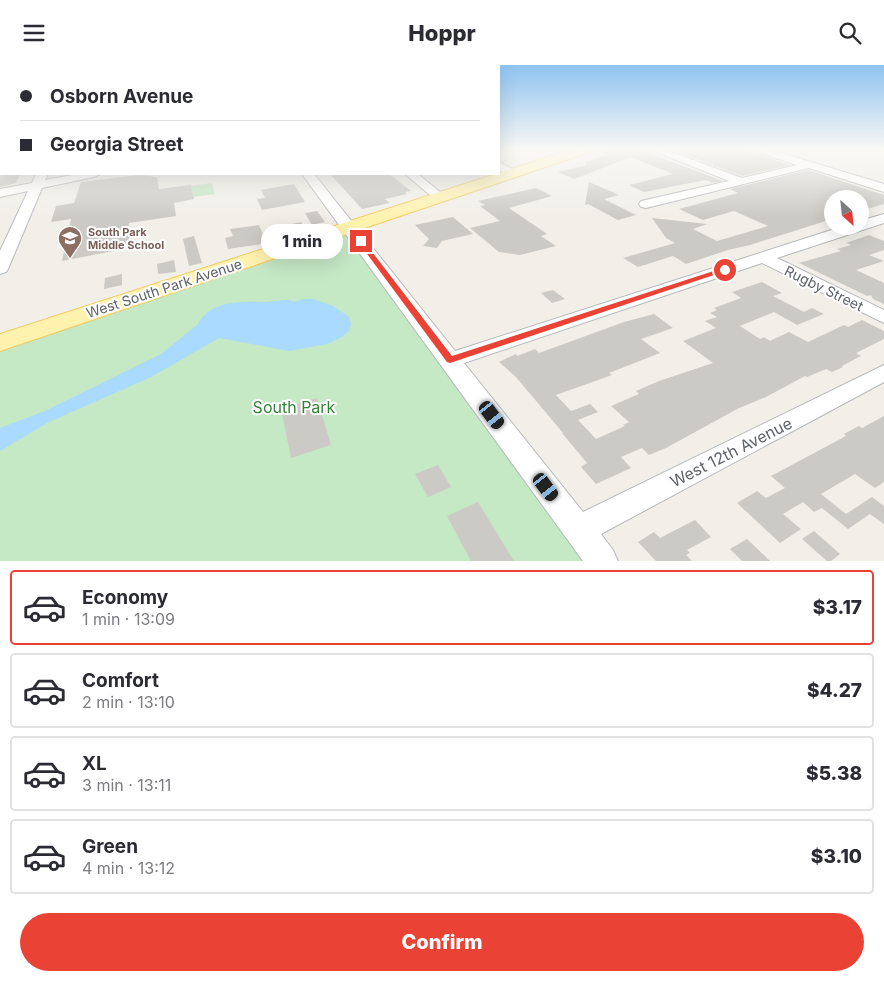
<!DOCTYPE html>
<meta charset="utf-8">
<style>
body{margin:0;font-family:Inter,sans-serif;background:#f7f7f7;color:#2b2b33;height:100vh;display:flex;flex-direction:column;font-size:19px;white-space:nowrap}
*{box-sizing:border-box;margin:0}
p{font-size:16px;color:#7c7c81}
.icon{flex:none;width:28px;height:28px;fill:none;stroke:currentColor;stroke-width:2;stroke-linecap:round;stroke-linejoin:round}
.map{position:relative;height:496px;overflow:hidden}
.drawer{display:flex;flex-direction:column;background:#fff;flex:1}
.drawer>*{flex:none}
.guide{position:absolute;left:0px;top:0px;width:500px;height:110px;box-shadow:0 5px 20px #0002;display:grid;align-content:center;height:110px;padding:0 20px;background:#fff}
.needle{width:32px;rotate:153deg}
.controls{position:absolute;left:824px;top:125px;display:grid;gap:10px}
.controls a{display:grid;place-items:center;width:45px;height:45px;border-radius:50%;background:#fff;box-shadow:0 5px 20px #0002;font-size:25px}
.end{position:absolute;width:22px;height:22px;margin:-11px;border:6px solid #ea4335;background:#fff;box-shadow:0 0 0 2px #fff}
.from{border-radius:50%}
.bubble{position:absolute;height:35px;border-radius:18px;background:#fff;box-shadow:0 5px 20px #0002;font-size:16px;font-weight:800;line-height:35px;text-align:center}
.car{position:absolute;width:15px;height:30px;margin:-15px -8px;border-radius:6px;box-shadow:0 0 4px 1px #0007;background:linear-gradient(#222 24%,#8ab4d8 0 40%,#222 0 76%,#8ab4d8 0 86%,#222 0)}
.guide b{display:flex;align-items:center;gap:18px;height:48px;font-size:19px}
.guide b+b{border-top:1px solid #e1e1e2}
.guide i{width:12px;height:12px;background:#2b2b33}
ul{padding:9px 0 0;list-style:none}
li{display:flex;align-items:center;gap:15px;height:75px;margin:0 10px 8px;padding:0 10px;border:2px solid #e1e1e2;border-radius:5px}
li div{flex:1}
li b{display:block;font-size:19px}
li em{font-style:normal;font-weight:800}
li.current{border-color:#ea4335}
li>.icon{width:45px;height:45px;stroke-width:1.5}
.primary-button{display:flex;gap:10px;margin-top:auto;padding:10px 20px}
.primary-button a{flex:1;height:58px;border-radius:30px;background:#ea4335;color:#fff;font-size:20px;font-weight:800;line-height:58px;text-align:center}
header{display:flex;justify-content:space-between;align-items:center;height:65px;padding:0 20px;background:#fff;font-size:22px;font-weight:800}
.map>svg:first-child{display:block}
.green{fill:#c5e8c5}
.water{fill:#aadaff}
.building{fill:#cccac5}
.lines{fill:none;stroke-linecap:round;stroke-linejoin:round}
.minor-casing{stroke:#b5b8bc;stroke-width:2}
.major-casing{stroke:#f2c960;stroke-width:2}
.minor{fill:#fff;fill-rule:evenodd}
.major{fill:#fff2af;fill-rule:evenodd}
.route{fill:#ea4335}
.labels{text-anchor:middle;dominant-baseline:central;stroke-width:4;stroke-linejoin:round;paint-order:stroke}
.far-education-label{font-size:11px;font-weight:bold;fill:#785e54;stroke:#fff;text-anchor:start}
.street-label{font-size:14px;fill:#5f6368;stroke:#fff}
.near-park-label{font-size:16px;fill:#348238;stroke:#fff}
.near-street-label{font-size:16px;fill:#5f6368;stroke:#fff}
</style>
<header><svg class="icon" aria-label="menu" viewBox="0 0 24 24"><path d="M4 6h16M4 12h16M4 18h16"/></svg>Hoppr<svg class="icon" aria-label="search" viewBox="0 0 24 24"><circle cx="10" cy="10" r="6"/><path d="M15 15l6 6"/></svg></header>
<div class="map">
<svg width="884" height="496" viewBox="0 0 884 496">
<rect width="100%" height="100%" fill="#f1efe8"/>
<g class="green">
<polygon points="212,118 215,129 194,132 191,121"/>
<polygon points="350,162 603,496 0,496 0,277"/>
</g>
<path class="water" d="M304,234H313L333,241L348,251L351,258L349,266L342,272L327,279L289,286L219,273L151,312L47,358L0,386V363L45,346L161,289L197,260C210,236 239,236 262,237C270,237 281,235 290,235L293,237Z"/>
<g class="building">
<polygon points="595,84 639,84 723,116 713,118 706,115 644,127 629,120 673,109 631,92 574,114 558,107 586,100 586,97 608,89"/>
<polygon points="688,84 741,84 790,100 742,111 675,86"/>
<polygon points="808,105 884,130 884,139 860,146 860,134 846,134 832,129 832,154 750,180 728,185 686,199 673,191 638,202 623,193 675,178 666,173 652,153 707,159 693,164 717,176 768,161 734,146 703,155 679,144 738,128 730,124"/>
<polygon points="0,109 20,109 16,118 0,122"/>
<polygon points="330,109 389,109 411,126 405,127 407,129 385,134 390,138 362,144"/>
<polygon points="139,110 157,112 159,124 191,120 194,134 174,138 176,151 129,158 129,183 62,196 71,154 51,157 56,141 74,138 81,117"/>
<polygon points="589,117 619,130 604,134 636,150 618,155 588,139 585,140"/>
<polygon points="294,119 305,137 262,145 257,134 265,133 261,125"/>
<polygon points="536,123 552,131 509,143 547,169 541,171 556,181 520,190 499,187 470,163 500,156 480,141 485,140 478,136"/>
<polygon points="317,146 325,157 312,160 305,148"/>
<polygon points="453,152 473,169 442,176 437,183 423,181 429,174 415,160"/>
<polygon points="301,157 307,166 292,169 287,160"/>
<polygon points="259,160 266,176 261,177 262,179 228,184 225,173 233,171 230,164"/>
<polygon points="869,170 884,176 884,185 869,190 884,196 856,205 884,218 884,239 873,234 871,230 867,231 799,198 841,186 837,184 851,180 846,178"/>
<polygon points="194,171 202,198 189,201 183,174"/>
<polygon points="174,195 176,207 158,209 157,199"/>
<polygon points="122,209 122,220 104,224 105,213"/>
<polygon points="762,217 782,228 773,231 804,247 812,243 824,249 797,260 774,247 740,261 760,274 764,272 770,276 789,267 808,277 844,260 848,262 862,255 884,266 884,274 856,288 861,291 842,301 843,302 832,307 826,304 807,312 805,311 766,332 739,343 666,383 649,390 642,383 621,392 631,403 596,419 581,402 587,398 562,368 563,368 516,312 499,297 516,289 517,291 535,284 539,288 624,257 654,249 673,263 641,274 660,288 609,308 612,310 556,330 571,346 590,339 598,347 578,355 596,374 625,361 623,360 629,357 611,341 639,329 636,326 659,316 713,298 683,276 716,263 705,256 717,252 710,248 717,245 714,243 741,233 732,227"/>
<polygon points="553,225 565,234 552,238 541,228"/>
<polygon points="317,333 331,380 291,393 281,343"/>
<polygon points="884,351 884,417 875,423 855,409 821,429 846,449 872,432 884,441 884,459 870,449 848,464 822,443 814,447 803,437 783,449 801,464 780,478 737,438 757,426 766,433 785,423 771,411 846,371 844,369 859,361 862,363"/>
<polygon points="438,400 451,422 428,432 415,409"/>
<polygon points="478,437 514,496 471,496 447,451"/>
<polygon points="695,455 711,472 687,485 690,488 686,490 692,496 656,496 638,477 654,467 660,473"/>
<polygon points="814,466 840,489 831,496 827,496 802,474"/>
<polygon points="747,474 770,496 742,496 730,484"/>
</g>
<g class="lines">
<g class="minor-casing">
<g id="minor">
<polygon points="579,84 590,84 585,87"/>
<polygon points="649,84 663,84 742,113 797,100 754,86 753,84 768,84 884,119 884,127 809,103 646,143 641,142 639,139 641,136 729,116"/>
<polygon points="499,97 516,106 518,108 516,110 508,110 499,105"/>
<polygon points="36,109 48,109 45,115 78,109 100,109 94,112 42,123 8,204 6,207 0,209 0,186 28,126 0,132 0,124 32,118"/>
<polygon points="302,109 314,109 455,286 844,161 860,161 860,156 884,149 884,158 777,193 884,245 884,258 762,198 464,298 583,447 884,300 884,317 601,469 613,485 618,496 583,496"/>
<polygon points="405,109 418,109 446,132 440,136 436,135"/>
</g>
</g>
<g class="major-casing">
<polygon id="major" points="573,84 591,84 590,87 0,286 0,269"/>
</g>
<use href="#minor" class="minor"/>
<use href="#major" class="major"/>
</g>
<linearGradient id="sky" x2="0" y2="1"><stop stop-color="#8fc3f1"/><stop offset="0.55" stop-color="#f9f8f5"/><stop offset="1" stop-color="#f9f8f5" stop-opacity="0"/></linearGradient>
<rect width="884" height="153" fill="url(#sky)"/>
<polygon class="route" points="359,175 363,175 452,291 723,203 729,205 450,298 447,297 359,178"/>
<defs>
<g id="school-pin" transform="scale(1.25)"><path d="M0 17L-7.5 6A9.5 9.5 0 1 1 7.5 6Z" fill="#8d6e63" stroke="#fff"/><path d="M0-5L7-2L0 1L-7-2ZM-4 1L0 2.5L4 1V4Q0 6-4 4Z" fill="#fff"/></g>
</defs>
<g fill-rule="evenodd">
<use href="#school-pin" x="70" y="173"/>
</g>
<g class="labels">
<g class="far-education-label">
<text x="88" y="167">South Park<tspan x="88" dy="13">Middle School</tspan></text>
</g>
<g class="street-label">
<text transform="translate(164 223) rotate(-18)">West South Park Avenue</text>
<text transform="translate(824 223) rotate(26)">Rugby Street</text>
</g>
<g class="near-park-label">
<text x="294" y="342">South Park</text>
</g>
<g class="near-street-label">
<text transform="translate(731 387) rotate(-27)">West 12th Avenue</text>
</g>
</g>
</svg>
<div class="controls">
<a><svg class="needle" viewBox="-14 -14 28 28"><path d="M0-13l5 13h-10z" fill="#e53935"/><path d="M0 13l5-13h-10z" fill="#7c7c81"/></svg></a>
</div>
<i class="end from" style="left:725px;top:205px"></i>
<i class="end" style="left:361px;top:176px"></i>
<div class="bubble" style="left:261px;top:159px;width:82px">1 min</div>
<i class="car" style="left:492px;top:350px;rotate:143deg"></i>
<i class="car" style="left:546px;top:422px;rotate:143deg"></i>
<div class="guide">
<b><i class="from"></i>Osborn Avenue</b>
<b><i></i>Georgia Street</b>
</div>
</div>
<section class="drawer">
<ul>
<li class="current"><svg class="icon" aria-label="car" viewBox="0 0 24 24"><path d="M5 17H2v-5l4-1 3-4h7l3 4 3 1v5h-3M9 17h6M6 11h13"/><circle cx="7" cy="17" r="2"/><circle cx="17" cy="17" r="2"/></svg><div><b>Economy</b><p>1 min · 13:09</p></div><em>$3.17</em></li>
<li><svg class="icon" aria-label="car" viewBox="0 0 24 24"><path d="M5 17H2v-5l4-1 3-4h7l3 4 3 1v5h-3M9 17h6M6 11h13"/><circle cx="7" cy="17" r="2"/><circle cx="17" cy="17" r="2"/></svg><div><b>Comfort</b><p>2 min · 13:10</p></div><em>$4.27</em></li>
<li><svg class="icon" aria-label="car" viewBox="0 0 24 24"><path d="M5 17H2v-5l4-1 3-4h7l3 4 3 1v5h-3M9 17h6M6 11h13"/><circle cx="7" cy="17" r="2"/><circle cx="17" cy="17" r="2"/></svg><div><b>XL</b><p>3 min · 13:11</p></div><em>$5.38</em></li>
<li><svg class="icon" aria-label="car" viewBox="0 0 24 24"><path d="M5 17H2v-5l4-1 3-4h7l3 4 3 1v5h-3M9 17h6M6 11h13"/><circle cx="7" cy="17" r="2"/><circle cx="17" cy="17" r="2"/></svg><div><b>Green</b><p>4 min · 13:12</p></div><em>$3.10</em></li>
</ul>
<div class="primary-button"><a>Confirm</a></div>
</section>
